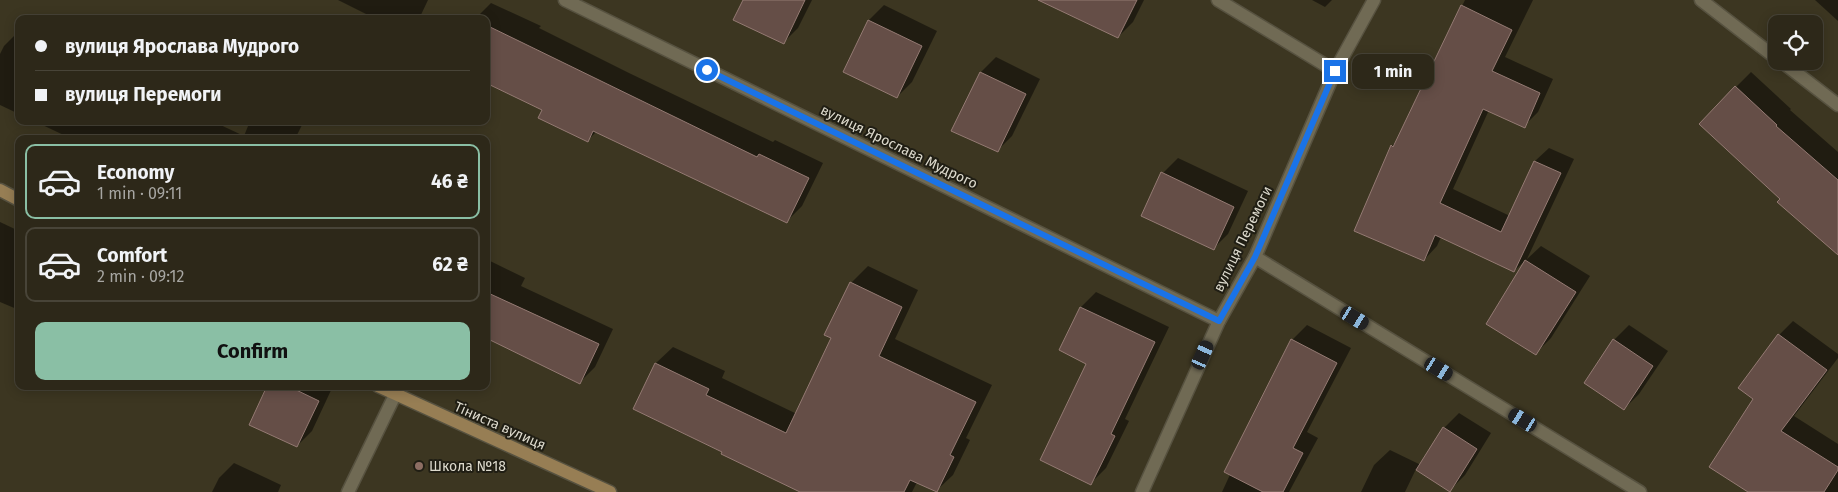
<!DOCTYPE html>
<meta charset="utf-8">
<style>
body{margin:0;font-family:"Fira Sans",sans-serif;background:#393426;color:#f1f3f6;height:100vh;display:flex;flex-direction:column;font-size:19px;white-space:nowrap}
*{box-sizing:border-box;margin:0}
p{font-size:16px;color:#a7a6a2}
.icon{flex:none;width:28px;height:28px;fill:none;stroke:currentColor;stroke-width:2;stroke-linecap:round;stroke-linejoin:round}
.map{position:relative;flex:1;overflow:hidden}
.details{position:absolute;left:15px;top:135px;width:475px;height:255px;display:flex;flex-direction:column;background:#2d2819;border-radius:10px;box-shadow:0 2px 12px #0003,0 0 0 1px #484438}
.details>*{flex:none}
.banner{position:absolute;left:15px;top:15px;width:475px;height:110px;border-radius:10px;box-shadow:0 2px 12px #0003,0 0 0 1px #484438;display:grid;align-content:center;height:110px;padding:0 20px;background:#2d2819}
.controls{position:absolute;left:1768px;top:15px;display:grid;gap:10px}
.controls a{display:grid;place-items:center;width:55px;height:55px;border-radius:10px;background:#2d2819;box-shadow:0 2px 12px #0003,0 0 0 1px #484438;font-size:25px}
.end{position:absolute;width:22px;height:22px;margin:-11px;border:6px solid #1a73e8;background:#fff;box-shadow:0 0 0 2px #fff}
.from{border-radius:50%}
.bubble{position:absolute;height:35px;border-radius:10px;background:#2d2819;box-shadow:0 2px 12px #0003,0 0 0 1px #484438;font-size:16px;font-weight:700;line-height:35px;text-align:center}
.car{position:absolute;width:15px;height:30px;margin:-15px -8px;border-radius:6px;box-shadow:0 0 4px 1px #0007;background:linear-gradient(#222 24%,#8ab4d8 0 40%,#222 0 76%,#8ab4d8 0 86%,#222 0)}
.banner b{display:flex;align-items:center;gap:18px;height:48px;font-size:19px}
.banner b+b{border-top:1px solid #484438}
.banner i{width:12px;height:12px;background:#f1f3f6}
ul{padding:9px 0 0;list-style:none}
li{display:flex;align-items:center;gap:15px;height:75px;margin:0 10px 8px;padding:0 10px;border:2px solid #484438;border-radius:10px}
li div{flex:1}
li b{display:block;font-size:19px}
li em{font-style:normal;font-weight:700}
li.selected{border-color:#8abfa5}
li>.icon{width:45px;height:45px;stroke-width:1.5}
.primary-button{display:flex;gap:10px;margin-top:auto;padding:10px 20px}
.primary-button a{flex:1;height:58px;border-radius:10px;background:#8abfa5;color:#111;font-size:20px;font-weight:700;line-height:58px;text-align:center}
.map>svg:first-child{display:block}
.shadow{fill:#0007}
.building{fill:#654e47;stroke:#947a73}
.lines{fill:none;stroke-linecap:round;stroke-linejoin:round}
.street-casing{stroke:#575240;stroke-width:15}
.secondary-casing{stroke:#575240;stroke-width:15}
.street{stroke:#706a54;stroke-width:12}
.secondary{stroke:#977e54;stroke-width:12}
.route{stroke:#1a73e8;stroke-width:6}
.education-dot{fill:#8d6e63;stroke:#201e14;stroke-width:2}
.labels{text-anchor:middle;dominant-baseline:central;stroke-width:4;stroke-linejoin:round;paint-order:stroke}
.street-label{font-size:14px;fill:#dddacd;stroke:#201e14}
.poi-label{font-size:14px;fill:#dddacd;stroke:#201e14;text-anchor:start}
</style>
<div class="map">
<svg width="1838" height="492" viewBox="0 0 1838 492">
<rect width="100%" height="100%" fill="#3c3621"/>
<g class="shadow">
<polygon points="338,0 428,0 419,19 371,19 365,16 366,14"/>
<polygon points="745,0 812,0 798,28 783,43"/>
<polygon points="1069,0 1144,0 1133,22 1118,37"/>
<polygon points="1312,0 1332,0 1325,7"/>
<polygon points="1465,0 1533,0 1505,57 1553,79 1538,112 1524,126 1489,110 1453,189 1510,216 1535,161 1549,148 1574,159 1527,259 1514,271 1441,237 1437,246 1424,260 1392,146 1398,139"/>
<polygon points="1815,0 1838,0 1838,21"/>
<polygon points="491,3 541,26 539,28 629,73 773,142 775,140 823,163 802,206 787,221 597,131 588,140 543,109 486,82 486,19 475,19"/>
<polygon points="884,5 937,31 912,82 897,97 869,20"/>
<polygon points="19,31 19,114 0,105 0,54 4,46"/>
<polygon points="996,57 1040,79 1012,136 997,151 953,130 981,72"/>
<polygon points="1751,72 1791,109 1790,110 1838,152 1838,253 1782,199 1736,87"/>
<polygon points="34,121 212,121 244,136 250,121 304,121 295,139 72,139"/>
<polygon points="1178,158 1248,191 1228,234 1213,249 1142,215 1163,173"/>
<polygon points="0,222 19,231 19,310 0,302"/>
<polygon points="1541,246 1590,276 1551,338 1536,353 1487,323 1526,260"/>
<polygon points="486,259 525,278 521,286 613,329 595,367 580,382 486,338"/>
<polygon points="868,266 918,290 895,339 992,385 966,438 970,440 953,475 936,491 917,482 912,492 803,492 634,409 656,363 673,347 725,371 722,378 797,414 832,338 851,283"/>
<polygon points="1096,292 1169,327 1125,419 1129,421 1106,468 1091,483 1088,363 1060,350 1081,307"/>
<polygon points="1793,321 1838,354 1838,358 1794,416 1838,444 1838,492 1751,492 1754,398 1779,335"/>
<polygon points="1307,325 1351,348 1307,432 1318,438 1289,492 1222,492 1292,340"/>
<polygon points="1629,325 1668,351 1639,394 1624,409 1614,340"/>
<polygon points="268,386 333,386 312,431 297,446"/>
<polygon points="1459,413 1491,433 1465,475 1450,490 1416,469 1405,492 1361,492 1374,465 1390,450 1421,465 1444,428"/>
<polygon points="234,463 281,485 278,492 212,492 219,478"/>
</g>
<g class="building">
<polygon points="743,0 805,0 784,44 733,20"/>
<polygon points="1038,0 1137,0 1118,38"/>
<polygon points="1461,5 1512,30 1492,71 1540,93 1525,128 1483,109 1440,203 1501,232 1534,161 1561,173 1514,272 1435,235 1424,261 1354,231 1391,145 1393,147"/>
<polygon points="868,20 922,46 897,98 843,72"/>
<polygon points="486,25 757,157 759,154 809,178 787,223 593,131 588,142 538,118 542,110 486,83"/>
<polygon points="980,72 1026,94 998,152 951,131"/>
<polygon points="1735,86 1777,125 1776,126 1838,180 1838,255 1777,202 1780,199 1699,124"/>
<polygon points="1161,172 1234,207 1214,250 1141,216"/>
<polygon points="1525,260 1576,292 1536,355 1486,324"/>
<polygon points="850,282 902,307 879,356 976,402 950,455 954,457 937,492 910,480 904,492 800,492 721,454 722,452 633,409 655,363 709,389 706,395 786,433 831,338 824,335"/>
<polygon points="486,292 599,344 580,384 486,338"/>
<polygon points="1080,307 1155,342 1111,434 1115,436 1091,485 1040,460 1086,364 1059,350"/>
<polygon points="1778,334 1827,370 1781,431 1838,467 1838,470 1824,492 1748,492 1709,467 1753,399 1738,388"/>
<polygon points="1291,339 1337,363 1293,448 1303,453 1283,492 1263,492 1224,472"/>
<polygon points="1613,339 1653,366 1624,410 1584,383"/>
<polygon points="267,386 288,386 319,401 297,447 249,425"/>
<polygon points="1443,427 1477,449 1450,492 1416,470"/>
</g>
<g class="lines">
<g class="street-casing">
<g id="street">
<polyline points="565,0 1219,321"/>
<polyline points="1218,0 1335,71"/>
<polyline points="1701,0 1776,58"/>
<polyline points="1781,61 1838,105"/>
<polyline points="1255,257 1640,492"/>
<polyline points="348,492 395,395"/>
<polyline points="1142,492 1219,321 1255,257 1335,71 1374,0"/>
</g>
</g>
<g class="secondary-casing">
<g id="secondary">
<polyline points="0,190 19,200"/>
<polyline points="378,386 610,492"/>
</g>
</g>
<use href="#street" class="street"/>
<use href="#secondary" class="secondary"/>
</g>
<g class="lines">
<polyline class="route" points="707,70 1219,321 1255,257 1335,71"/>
</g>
<circle class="education-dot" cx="419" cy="466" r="5"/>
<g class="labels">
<g class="street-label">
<text transform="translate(899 147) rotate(26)">вулиця Ярослава Мудрого</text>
<text transform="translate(1243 239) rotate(-64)">вулиця Перемоги</text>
<text transform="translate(500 426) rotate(24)">Тіниста вулиця</text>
</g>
<g class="poi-label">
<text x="429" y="466">Школа №18</text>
</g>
</g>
</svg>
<div class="controls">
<a><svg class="icon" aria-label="locate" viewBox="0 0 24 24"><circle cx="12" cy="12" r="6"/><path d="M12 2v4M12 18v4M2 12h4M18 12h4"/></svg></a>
</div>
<i class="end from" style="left:707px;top:70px"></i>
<i class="end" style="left:1335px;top:71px"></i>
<div class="bubble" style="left:1352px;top:54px;width:82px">1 min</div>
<i class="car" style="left:1355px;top:318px;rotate:121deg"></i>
<i class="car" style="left:1203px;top:355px;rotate:24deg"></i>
<i class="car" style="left:1439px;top:369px;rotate:121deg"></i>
<i class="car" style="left:1523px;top:420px;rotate:301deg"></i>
<div class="banner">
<b><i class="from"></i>вулиця Ярослава Мудрого</b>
<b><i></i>вулиця Перемоги</b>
</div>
<section class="details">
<ul>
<li class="selected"><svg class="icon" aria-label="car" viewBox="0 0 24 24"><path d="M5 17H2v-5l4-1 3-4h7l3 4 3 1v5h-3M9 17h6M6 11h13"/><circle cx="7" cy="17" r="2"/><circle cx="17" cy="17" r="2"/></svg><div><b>Economy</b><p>1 min · 09:11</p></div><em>46 ₴</em></li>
<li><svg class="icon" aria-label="car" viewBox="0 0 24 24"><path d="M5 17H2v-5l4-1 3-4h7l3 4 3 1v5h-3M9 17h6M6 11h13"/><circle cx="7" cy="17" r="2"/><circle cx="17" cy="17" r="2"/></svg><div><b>Comfort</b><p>2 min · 09:12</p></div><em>62 ₴</em></li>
</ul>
<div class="primary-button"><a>Confirm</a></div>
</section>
</div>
